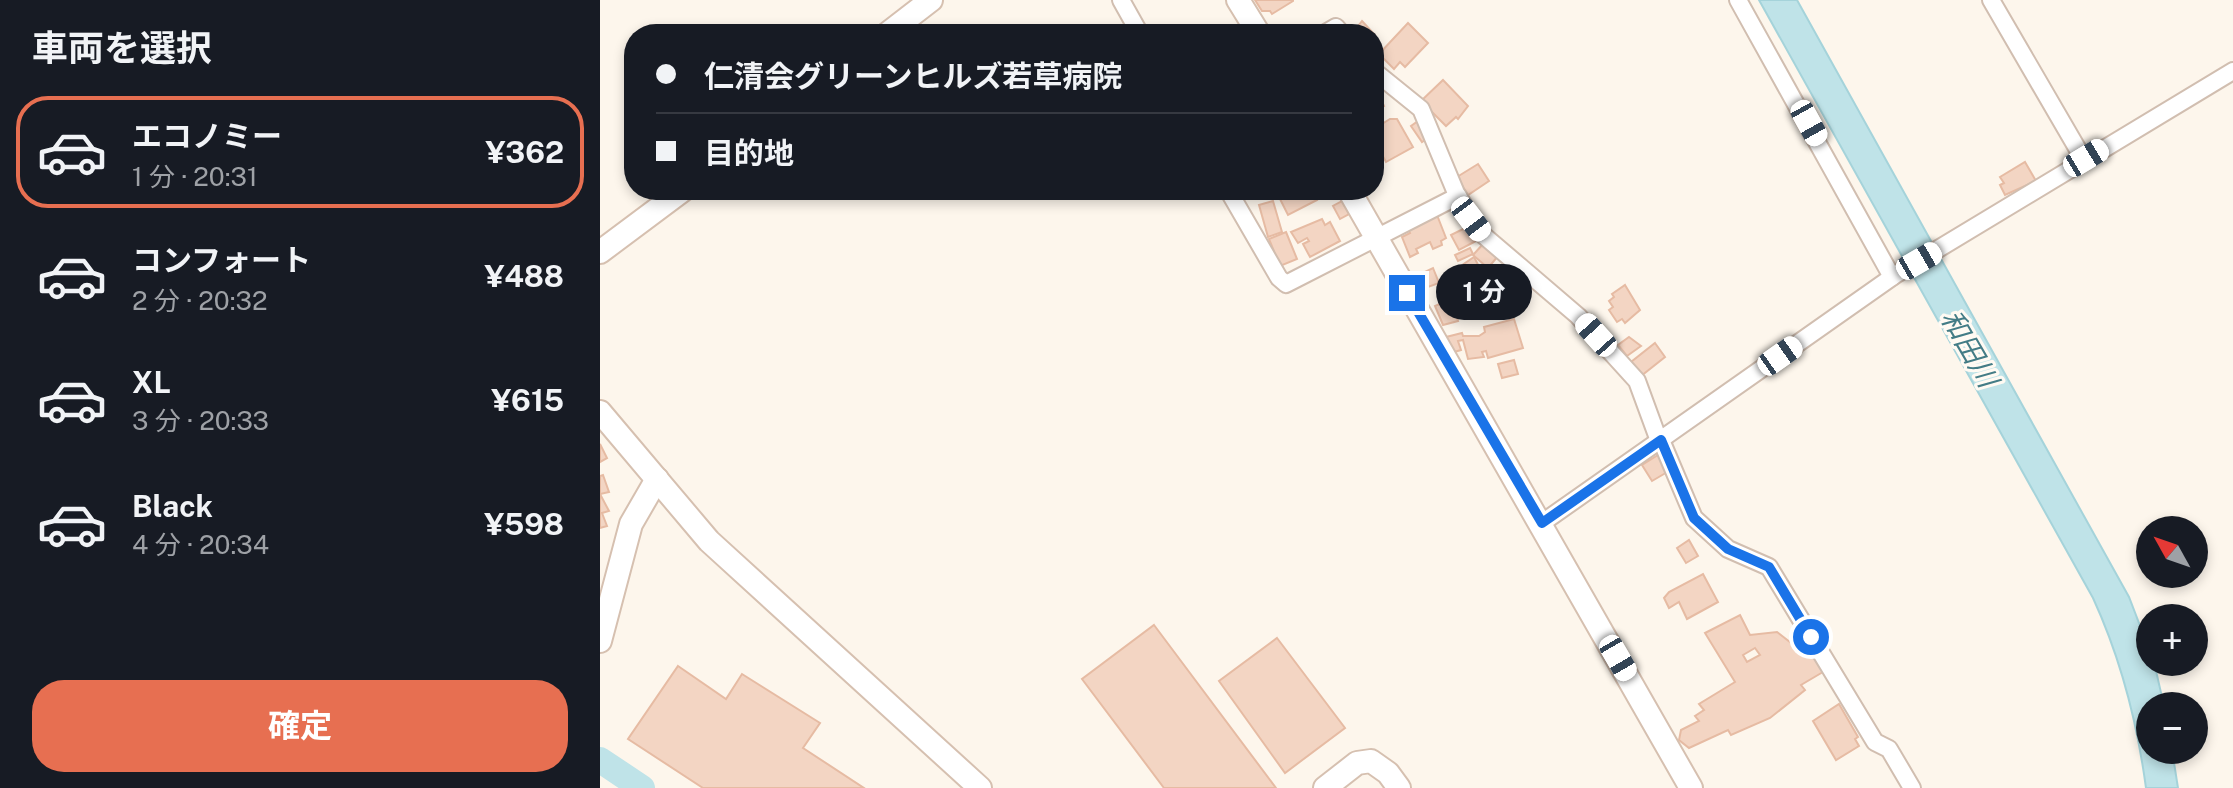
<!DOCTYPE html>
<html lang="ja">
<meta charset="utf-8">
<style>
body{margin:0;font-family:"Public Sans","Noto Sans JP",sans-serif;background:#20242c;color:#f1f3f6;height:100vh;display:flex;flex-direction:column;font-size:30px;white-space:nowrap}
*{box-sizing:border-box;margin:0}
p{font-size:26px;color:#9ea1a6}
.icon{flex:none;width:44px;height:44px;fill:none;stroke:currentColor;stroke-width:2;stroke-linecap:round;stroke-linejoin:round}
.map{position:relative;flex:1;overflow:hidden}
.details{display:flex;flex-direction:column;background:#171b24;width:600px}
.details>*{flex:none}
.top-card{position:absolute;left:24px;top:24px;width:760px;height:176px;border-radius:32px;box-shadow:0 4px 12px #0003;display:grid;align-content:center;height:176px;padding:0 32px;background:#171b24}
.needle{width:52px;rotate:310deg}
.fabs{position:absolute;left:1536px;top:516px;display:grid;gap:16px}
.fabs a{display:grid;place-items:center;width:72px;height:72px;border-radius:50%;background:#171b24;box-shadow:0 4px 12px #0003;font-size:40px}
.end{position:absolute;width:36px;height:36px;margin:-18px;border:10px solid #1a73e8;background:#fff;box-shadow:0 0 0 4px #fff}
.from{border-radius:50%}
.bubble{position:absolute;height:56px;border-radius:28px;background:#171b24;box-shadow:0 4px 12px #0003;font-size:26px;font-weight:700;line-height:56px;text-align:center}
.car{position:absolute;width:24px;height:48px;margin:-24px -12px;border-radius:10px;box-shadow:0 0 6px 2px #0007;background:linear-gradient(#fff 24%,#345 0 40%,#fff 0 76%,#345 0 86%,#fff 0)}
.top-card b{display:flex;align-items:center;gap:28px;height:76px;font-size:30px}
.top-card b+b{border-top:2px solid #363941}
.top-card i{width:20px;height:20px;background:#f1f3f6}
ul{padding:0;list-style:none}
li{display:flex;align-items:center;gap:24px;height:112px;margin:0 16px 12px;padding:0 16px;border:4px solid transparent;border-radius:32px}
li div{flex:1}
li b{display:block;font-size:30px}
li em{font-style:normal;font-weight:700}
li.selected{border-color:#e76f51}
li>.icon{width:72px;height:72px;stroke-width:1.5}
h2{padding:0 32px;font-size:36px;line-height:96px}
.primary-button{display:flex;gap:16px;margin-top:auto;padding:16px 32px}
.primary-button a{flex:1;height:92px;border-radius:32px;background:#e76f51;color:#fff;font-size:32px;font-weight:700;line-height:92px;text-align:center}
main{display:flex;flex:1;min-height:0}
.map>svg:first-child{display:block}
.water{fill:#bfe3e8;stroke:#a5d3da;stroke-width:2}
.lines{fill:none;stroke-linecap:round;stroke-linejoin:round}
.river{stroke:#bfe3e8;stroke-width:26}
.building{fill:#f3d5c3;stroke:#e6bba3;stroke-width:2;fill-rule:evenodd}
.street-casing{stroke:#d1beb0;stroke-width:20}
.secondary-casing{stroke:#d6c0b0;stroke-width:26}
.street{stroke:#fff;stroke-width:16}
.secondary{stroke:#fff;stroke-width:22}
.route{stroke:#1a73e8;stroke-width:10}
.labels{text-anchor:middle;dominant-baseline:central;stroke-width:6;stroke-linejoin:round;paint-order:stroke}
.water-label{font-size:28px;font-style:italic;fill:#437c86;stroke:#fffaf3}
</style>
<main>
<section class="details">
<h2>車両を選択</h2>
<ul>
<li class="selected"><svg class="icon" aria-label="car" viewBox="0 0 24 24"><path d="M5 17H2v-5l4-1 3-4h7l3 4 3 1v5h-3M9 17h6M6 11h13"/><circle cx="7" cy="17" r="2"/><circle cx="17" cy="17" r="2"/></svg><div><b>エコノミー</b><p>1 分 · 20:31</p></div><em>¥362</em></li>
<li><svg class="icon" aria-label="car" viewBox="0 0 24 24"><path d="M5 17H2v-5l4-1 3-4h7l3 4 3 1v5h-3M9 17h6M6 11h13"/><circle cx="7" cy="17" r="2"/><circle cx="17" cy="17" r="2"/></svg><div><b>コンフォート</b><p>2 分 · 20:32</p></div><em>¥488</em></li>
<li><svg class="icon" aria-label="car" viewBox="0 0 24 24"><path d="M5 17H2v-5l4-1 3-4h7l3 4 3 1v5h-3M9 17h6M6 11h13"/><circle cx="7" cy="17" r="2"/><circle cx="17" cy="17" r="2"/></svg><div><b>XL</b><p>3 分 · 20:33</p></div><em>¥615</em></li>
<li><svg class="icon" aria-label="car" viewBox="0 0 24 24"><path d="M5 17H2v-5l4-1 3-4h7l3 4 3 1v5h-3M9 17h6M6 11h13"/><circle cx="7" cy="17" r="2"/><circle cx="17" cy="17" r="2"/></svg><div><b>Black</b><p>4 分 · 20:34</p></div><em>¥598</em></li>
</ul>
<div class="primary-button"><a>確定</a></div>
</section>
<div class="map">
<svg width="1633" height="788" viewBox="0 0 1633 788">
<rect width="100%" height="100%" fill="#fdf6ec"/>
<path class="water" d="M1159,0H1197L1529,597L1550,652V662H1554L1564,706H1550V750H1572L1578,788H1546C1537,721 1521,659 1493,598Z"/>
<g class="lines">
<polyline class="river" points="0,760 42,788"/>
</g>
<g class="building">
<polygon points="655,0 693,0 693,1 672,14 670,11 662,11"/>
<polygon points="762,21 774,34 752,34"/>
<polygon points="808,23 828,43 805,67 800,62 794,69 779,54"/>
<polygon points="843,80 868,106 858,119 856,117 846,126 821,101"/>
<polygon points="774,82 784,106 774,112"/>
<polygon points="790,119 797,119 813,147 786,162 774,140 774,129"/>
<polygon points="821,119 832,135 822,142 811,126"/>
<polygon points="1425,162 1436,181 1405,195 1400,185 1404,183 1400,177"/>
<polygon points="878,164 889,181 868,195 857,177"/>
<polygon points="689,190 712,190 717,200 688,215 678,195"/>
<polygon points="673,201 682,232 668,237 659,205"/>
<polygon points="742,201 749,214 740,219 733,206"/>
<polygon points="837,215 846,238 841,241 842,245 833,249 830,242 816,249 818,253 810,257 802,237 810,233 807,227"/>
<polygon points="722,219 725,225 730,222 740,241 710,257 703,244 709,241 707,238 698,243 691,232"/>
<polygon points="869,226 876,241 859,250 851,235"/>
<polygon points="686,232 697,259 680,266 669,239"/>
<polygon points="884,243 898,256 888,268 873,255"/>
<polygon points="870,248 873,254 858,261 855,255"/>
<polygon points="874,257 887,282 846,299 839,283 851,278 849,274"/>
<polygon points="833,268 839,283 817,291 812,278"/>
<polygon points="1025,285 1040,310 1025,323 1022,319 1017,322 1009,310 1013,307 1009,301 1014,297 1012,294"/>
<polygon points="857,296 865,315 857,318 858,321 843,325 835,306"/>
<polygon points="914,319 923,348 888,358 886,351 882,352 884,357 868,359 863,340 858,341 861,350 854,352 848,343 846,337 862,333 863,336 879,336 885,332 884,327"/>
<polygon points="1029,337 1041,346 1027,356 1018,345"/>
<polygon points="1055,343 1065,357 1041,376 1031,362"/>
<polygon points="914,360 918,374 902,378 898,364"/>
<polygon points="0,444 7,458 0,462"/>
<polygon points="1058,455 1069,471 1052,481 1042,465"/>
<polygon points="3,475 9,492 0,494 9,511 2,513 7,526 0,528 0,476"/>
<polygon points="1089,540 1098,556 1086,563 1077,548"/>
<polygon points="1103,574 1118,602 1087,619 1079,602 1069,608 1064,598 1069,592"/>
<path d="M1140,615L1150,635L1177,632L1195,646L1205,639L1223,672L1201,685L1205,690L1170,718L1131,735L1128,730L1089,748L1079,740L1081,730L1099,721L1095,716L1104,710L1099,704L1135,682L1105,633ZM1155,648L1160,655L1147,662L1143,655Z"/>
<polygon points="554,625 676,788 564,788 482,679"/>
<polygon points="677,638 745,728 685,773 619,681"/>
<polygon points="78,666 126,699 142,674 220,723 203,748 264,788 103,788 28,739"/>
<polygon points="1239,704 1258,737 1255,739 1259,746 1236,760 1213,721"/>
</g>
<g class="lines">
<g class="street-casing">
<g id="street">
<polyline points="521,0 540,34"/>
<polyline points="1138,0 1292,277"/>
<polyline points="1391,0 1484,160"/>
<polyline points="724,34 736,27 742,34"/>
<polyline points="774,71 821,109 856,193 882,234 978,316 1037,381 1059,441"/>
<polyline points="628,190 679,278 686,284 858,196"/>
<polyline points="1061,440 1094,518 1128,549 1169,567 1275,742 1289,749 1312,788"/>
<polyline points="942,523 1295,275 1633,71"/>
</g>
</g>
<g class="secondary-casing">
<g id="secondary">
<polyline points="638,0 659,34"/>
<polyline points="287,34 331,0"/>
<polyline points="749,190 1091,788"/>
<polyline points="0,252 83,190"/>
<polyline points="0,412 109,541 380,788"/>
<polyline points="0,641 31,524 57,479"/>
<polyline points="725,788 757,763 771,761 788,773 799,788"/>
</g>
</g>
<use href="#street" class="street"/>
<use href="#secondary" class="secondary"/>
</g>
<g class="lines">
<polyline class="route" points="807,293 942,523 1061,440 1094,518 1128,549 1169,567 1211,637"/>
</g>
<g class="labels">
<g class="water-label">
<text transform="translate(1370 348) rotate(60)">和田川</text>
</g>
</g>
</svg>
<div class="fabs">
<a><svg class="needle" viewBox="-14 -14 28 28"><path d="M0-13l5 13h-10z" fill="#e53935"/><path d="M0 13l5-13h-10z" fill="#9ea1a6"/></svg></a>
<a>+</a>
<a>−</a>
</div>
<i class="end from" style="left:1211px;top:637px"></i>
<i class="end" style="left:807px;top:293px"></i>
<div class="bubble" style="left:836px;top:264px;width:96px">1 分</div>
<i class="car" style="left:1209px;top:123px;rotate:151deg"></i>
<i class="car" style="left:1486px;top:158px;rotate:59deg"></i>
<i class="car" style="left:871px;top:219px;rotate:143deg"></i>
<i class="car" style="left:1319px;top:261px;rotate:60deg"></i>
<i class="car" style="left:996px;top:335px;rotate:318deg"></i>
<i class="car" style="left:1180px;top:356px;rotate:55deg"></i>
<i class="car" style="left:1018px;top:658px;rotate:150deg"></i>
<div class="top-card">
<b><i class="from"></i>仁清会グリーンヒルズ若草病院</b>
<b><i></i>目的地</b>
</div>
</div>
</main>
